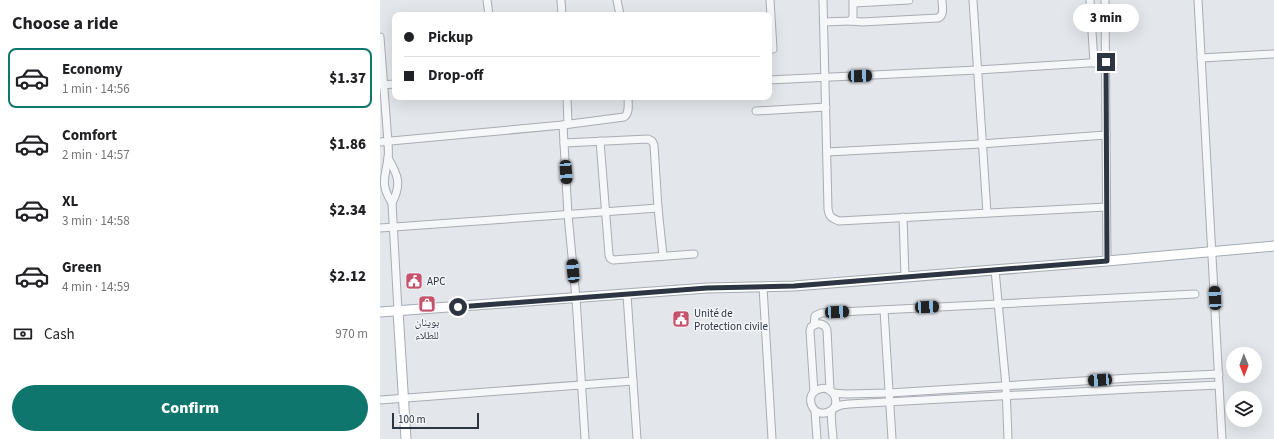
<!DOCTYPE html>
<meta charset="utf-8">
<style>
body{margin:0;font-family:"Source Sans 3","Noto Naskh Arabic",sans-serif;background:#f6f6f6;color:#202124;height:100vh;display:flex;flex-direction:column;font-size:15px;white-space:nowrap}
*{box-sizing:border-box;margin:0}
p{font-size:13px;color:#757577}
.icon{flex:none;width:22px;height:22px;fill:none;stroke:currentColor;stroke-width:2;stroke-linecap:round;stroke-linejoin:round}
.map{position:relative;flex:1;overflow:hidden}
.drawer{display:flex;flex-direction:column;background:#fff;width:380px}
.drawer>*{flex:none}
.banner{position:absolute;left:12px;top:12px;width:380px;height:88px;border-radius:8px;box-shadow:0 4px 16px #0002;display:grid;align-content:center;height:88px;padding:0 12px;background:#fff}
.needle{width:26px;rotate:179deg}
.fabs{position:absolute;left:846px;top:347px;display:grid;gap:8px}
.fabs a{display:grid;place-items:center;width:36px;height:36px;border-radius:50%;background:#fff;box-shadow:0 4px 16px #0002;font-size:20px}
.scale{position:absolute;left:12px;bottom:10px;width:87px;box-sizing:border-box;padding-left:4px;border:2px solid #2c3541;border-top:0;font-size:11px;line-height:14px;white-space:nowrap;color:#2c3541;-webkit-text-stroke:3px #f3f5f8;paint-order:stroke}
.end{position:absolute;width:18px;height:18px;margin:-9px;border:5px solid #2c3541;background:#fff;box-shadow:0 0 0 2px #fff}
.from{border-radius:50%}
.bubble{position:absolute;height:28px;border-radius:14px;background:#fff;box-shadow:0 4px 16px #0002;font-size:13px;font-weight:800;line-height:28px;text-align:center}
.car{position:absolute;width:12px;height:24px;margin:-12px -6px;border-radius:5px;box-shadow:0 0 3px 1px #0007;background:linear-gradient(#222 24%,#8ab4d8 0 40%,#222 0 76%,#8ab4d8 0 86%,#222 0)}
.banner b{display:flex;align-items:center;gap:14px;height:38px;font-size:15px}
.banner b+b{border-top:1px solid #e0e0e0}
.banner i{width:10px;height:10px;background:#202124}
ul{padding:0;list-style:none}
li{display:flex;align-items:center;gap:12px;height:60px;margin:0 8px 6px;padding:0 4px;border:2px solid transparent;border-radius:8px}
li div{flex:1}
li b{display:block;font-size:15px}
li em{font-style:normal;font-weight:800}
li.selected{border-color:#0f766e}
li>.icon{width:36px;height:36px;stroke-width:1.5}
h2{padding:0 12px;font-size:18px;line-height:48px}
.pay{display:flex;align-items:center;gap:10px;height:44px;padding:0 12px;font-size:15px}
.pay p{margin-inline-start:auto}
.button{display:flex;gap:8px;margin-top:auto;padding:8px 12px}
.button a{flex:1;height:46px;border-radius:24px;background:#0f766e;color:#fff;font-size:16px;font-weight:800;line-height:46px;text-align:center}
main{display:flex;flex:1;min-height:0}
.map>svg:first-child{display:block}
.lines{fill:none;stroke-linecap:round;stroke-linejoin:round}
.minor-casing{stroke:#a8adb4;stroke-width:9}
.major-casing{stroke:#a3acb5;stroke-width:11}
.minor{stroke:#f6f7f9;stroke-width:7}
.major{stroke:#fff;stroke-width:9}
.route{stroke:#2c3541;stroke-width:5}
.labels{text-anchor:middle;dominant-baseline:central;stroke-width:3;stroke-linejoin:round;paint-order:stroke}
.poi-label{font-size:11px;fill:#2c3541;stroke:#f3f5f8;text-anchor:start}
</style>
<main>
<section class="drawer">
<h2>Choose a ride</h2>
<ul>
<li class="selected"><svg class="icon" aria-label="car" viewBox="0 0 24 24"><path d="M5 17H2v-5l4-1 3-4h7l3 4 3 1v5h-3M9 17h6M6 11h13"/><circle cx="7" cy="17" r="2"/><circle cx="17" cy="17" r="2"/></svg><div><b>Economy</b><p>1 min · 14:56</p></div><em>$1.37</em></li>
<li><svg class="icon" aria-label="car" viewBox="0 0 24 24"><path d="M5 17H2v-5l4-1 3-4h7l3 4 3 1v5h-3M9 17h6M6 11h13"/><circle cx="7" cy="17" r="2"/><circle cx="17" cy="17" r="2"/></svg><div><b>Comfort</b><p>2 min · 14:57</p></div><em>$1.86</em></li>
<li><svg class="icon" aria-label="car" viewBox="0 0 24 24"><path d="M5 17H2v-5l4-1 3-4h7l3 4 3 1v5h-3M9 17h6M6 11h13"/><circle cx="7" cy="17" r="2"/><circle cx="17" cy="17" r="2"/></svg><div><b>XL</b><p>3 min · 14:58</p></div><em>$2.34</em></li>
<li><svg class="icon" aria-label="car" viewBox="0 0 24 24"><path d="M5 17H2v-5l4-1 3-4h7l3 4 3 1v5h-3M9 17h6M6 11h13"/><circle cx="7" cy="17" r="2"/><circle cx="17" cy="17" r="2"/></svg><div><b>Green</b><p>4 min · 14:59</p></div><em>$2.12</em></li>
</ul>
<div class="pay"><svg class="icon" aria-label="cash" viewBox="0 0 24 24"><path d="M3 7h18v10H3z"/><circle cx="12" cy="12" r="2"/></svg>Cash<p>970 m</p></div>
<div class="button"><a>Confirm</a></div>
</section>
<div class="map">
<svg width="894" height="439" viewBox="0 0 894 439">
<rect width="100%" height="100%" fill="#e3e6ea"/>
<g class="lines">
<g class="minor-casing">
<g id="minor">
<polyline points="107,0 109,15"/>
<polyline points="181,0 182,15"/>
<polyline points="237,0 240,15"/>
<polyline points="390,0 393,49"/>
<path d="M443,0L448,209C449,217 452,218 459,221L726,207"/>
<polyline points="593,0 607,213"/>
<polyline points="710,0 714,63"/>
<polyline points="725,0 727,261"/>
<polyline points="818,0 842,439"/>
<polyline points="474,3 529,0"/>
<path d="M470,21L482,22L558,18C565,15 562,6 562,0"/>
<polyline points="444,22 470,21 473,17 473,0"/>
<path d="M0,37L8,142C8,147 9,153 8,158C5,179 0,184 12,203"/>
<polyline points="821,58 894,54"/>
<polyline points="389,80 597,70 725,62"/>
<polyline points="0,85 15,84"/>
<polyline points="187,97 188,124"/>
<polyline points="376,111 446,107"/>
<path d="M183,125L244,117C250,113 248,104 248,97"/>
<polyline points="220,141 229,255 230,258 233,260 314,254"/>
<polyline points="0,142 183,125 188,215 196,298 205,439"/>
<polyline points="184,143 268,139 272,141 274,145 278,208 283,256"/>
<polyline points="447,152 601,144 726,135"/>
<path d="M8,158C18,175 22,184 12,203L18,311"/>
<polyline points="523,217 525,277"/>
<polyline points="0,228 278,208"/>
<polyline points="615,270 626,386 628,439"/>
<polyline points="383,287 392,439"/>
<polyline points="247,295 257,439"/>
<polyline points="504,310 512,439"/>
<polyline points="434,325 435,316 441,313 815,294"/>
<path d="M434,392L430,331L431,327C437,322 445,323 447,330L450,390"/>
<polyline points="453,393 466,394 509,393 751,378 839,374"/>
<polyline points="0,400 253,381"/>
<polyline points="454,408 461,405 469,404 752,389 839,385"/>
<path d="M452,410C432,423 422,392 440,389C443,388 446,388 449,390C455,393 457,400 455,406C454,408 452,409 452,411C450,416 453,433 453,439"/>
<polyline points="435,411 437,439"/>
</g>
</g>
<g class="major-casing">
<g id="major">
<polyline points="18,311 26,439"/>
<polyline points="0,312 327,288 414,286 727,261 894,246"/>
</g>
</g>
<use href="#minor" class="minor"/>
<use href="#major" class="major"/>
</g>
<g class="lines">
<polyline class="route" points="78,307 327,288 414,286 727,261 726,62"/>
</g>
<defs>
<g id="civic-square" transform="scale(0.9)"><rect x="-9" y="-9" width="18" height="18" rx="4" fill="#c5536c" stroke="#f3f5f8"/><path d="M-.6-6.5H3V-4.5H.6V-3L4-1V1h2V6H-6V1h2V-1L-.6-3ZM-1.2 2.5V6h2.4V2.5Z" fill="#fff"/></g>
<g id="shop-square" transform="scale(0.9)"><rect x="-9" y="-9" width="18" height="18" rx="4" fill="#c5536c" stroke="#f3f5f8"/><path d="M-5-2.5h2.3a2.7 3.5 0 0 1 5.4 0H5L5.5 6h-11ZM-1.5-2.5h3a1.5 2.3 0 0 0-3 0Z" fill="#fff"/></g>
</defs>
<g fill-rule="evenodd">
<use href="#civic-square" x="34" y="281"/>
<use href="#shop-square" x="47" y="304"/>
<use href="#civic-square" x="301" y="319"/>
</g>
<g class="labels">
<g class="poi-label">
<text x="47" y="281">APC</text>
<text x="314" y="313">Unité de<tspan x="314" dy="13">Protection civile</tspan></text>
<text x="47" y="322" text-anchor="middle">بوينان<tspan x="47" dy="13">للطلاء</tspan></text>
</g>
</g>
</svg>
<div class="fabs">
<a><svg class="needle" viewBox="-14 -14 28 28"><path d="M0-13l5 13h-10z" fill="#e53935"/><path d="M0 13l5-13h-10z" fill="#757577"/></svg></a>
<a><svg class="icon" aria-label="layers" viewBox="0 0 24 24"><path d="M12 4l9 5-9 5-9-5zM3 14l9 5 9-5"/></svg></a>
</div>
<div class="scale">100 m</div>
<i class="end from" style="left:78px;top:307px"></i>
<i class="end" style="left:726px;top:62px"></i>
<div class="bubble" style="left:693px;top:4px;width:66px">3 min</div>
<i class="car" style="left:480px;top:76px;rotate:88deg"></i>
<i class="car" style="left:186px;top:172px;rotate:176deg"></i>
<i class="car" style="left:193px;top:271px;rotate:355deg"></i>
<i class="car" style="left:835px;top:298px;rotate:357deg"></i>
<i class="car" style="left:547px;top:307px;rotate:87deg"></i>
<i class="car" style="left:457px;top:312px;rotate:87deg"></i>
<i class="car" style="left:720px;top:380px;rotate:266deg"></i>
<div class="banner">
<b><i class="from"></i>Pickup</b>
<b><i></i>Drop-off</b>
</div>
</div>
</main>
